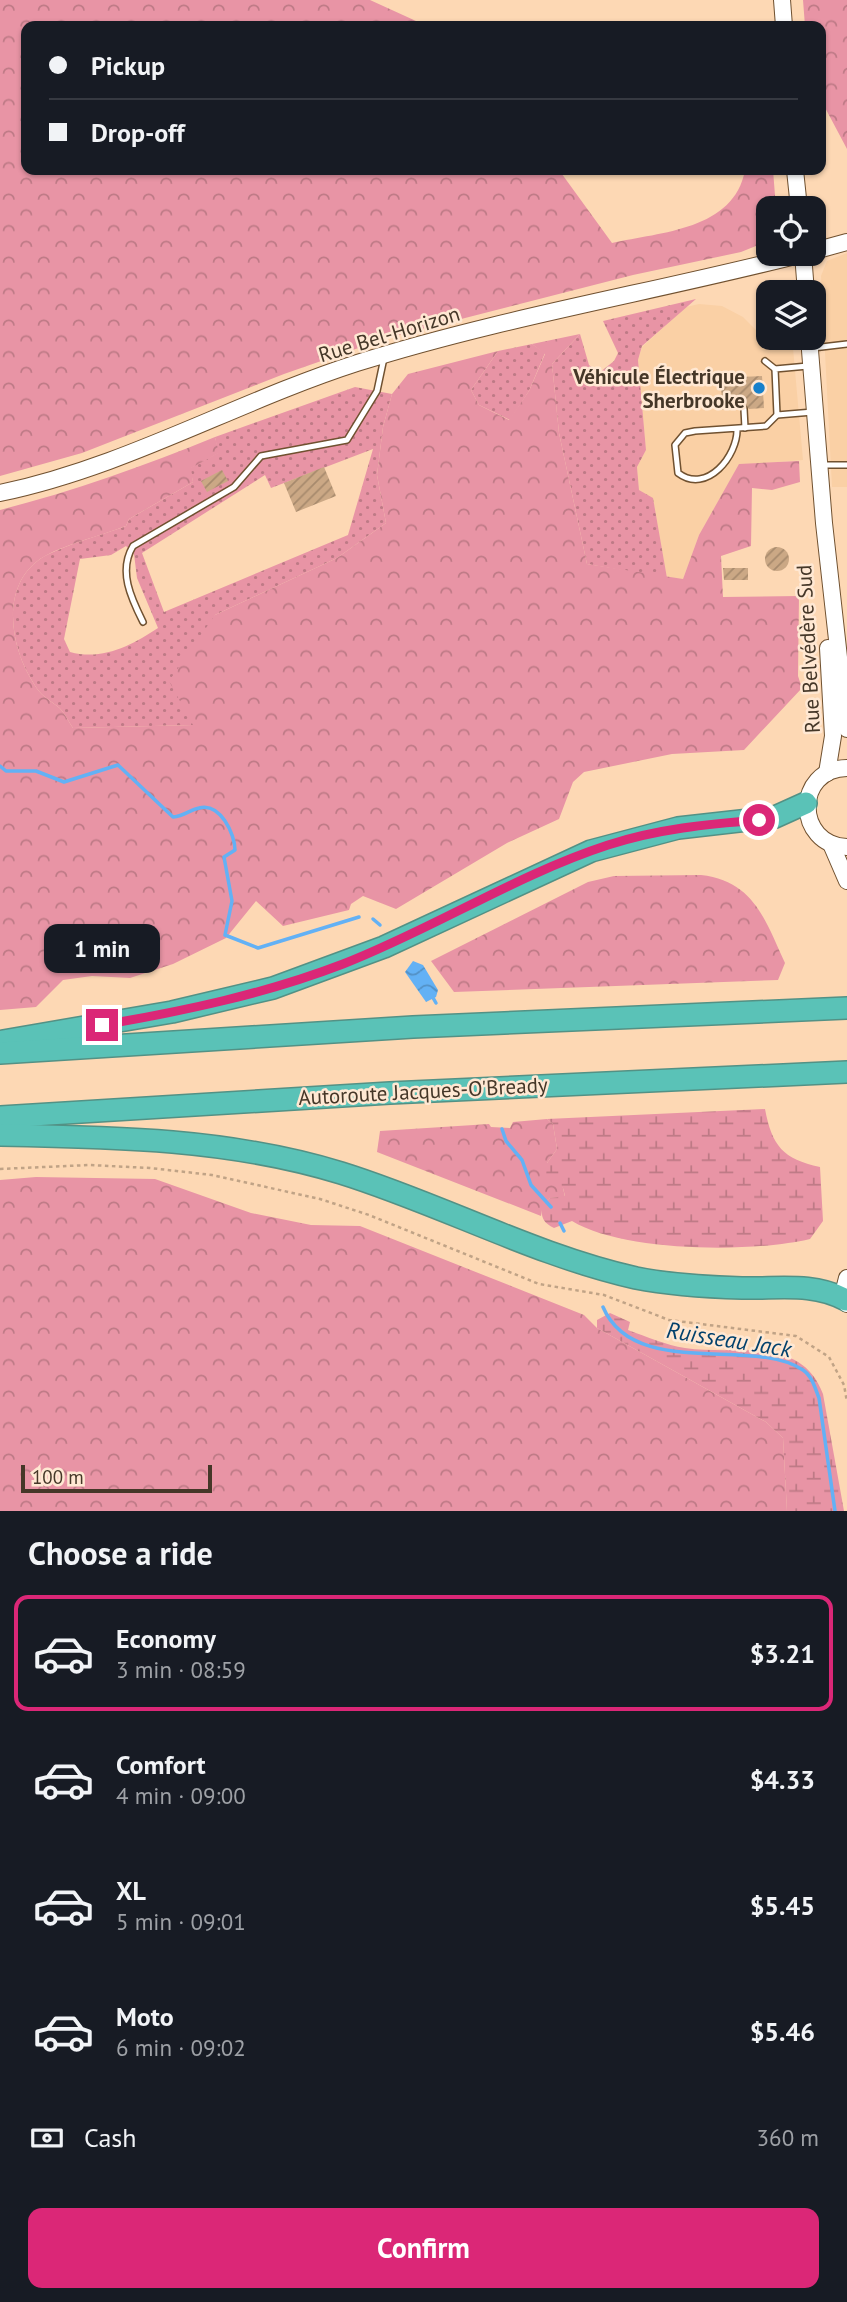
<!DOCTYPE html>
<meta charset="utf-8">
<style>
body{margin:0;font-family:"PT Sans",sans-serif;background:#20242c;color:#f1f3f6;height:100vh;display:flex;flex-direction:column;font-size:26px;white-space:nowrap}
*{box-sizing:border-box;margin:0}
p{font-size:23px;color:#9ea1a6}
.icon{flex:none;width:38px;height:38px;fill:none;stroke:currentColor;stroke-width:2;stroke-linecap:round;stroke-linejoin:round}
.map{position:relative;height:1511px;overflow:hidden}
.panel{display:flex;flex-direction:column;background:#171b24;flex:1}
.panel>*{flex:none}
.banner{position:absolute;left:21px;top:21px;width:805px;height:154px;border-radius:14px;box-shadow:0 2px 5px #0004;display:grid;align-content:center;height:154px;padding:0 28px;background:#171b24}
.controls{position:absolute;left:756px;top:196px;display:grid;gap:14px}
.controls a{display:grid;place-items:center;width:70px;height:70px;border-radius:14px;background:#171b24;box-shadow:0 2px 5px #0004;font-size:35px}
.scale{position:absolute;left:21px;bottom:18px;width:191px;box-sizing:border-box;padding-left:7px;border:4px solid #453728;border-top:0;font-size:19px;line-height:24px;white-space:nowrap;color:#453728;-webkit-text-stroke:5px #ffe8d3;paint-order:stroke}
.end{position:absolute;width:32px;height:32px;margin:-16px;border:9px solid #db2777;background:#fff;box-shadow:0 0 0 4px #fff}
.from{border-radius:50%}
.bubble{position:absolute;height:49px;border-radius:14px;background:#171b24;box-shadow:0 2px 5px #0004;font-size:23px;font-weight:800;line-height:49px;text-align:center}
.banner b{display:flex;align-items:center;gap:24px;height:66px;font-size:26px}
.banner b+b{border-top:2px solid #363941}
.banner i{width:18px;height:18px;background:#f1f3f6}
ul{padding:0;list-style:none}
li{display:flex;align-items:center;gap:21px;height:116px;margin:0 14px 10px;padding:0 14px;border:4px solid transparent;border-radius:14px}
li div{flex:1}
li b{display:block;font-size:26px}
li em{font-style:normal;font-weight:800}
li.active{border-color:#db2777}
li>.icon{width:63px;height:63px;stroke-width:1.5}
h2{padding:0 28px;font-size:32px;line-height:84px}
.pay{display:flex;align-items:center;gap:18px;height:77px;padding:0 28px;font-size:26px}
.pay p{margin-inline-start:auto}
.cta{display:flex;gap:14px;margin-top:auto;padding:14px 28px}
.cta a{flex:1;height:80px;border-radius:14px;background:#db2777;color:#fff;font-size:28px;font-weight:800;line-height:80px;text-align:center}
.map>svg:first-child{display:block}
.built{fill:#fad0a5}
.grass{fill:url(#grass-dots);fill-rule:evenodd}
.forest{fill:url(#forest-crowns)}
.wetland{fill:url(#wetland-marsh)}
.water{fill:url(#water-waves)}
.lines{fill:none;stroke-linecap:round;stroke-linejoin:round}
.stream{stroke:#63b1f5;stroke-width:3.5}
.building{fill:url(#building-hatch)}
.lane-casing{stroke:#705130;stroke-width:8}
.secondary-casing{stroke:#705130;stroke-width:18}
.highway-casing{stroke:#539185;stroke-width:24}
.path{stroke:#c0a386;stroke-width:2.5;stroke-dasharray:3.5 3.5;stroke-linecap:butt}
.lane{stroke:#fff;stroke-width:5}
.secondary{stroke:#fff;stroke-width:16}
.highway{stroke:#5ac2b7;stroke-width:21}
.route{stroke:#db2777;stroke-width:9}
.poi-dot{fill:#1680cb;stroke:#ffe8d3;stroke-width:2.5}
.labels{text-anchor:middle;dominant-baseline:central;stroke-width:5;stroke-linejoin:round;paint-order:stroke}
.street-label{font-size:21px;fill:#453728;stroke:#ffe8d3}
.poi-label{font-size:21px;font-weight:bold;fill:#453728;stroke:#ffe8d3;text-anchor:end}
.water-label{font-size:23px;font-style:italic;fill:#02416c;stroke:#ffe8d3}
</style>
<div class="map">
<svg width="847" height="1511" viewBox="0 0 847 1511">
<defs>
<pattern id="grass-dots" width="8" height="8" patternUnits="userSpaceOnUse" patternTransform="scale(1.75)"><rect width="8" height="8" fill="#e894a5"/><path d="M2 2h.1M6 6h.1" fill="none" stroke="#be7a86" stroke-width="1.8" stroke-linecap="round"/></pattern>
<pattern id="forest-crowns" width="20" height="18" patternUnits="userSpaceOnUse" patternTransform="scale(1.75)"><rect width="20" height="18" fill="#e894a5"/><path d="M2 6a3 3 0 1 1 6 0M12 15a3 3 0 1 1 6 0" fill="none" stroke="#be7a86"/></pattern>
<pattern id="wetland-marsh" width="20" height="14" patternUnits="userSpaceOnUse" patternTransform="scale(1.75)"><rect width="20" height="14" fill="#e894a5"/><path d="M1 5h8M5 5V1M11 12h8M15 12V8" fill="none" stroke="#be7a86"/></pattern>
<pattern id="water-waves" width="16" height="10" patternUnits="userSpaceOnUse" patternTransform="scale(1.75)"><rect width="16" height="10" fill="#63b1f5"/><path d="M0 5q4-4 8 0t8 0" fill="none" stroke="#5391c6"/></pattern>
<pattern id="building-hatch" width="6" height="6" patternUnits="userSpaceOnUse" patternTransform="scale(1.75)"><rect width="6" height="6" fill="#cba885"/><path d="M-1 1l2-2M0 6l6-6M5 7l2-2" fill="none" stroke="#a78a6d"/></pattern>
</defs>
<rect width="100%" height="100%" fill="#fdd8b4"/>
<g class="built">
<polygon points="847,253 847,487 832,487 821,276 827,261"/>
<polygon points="699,304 722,306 743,317 774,348 793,348 803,460 739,465 699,535 683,579 667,578 653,499 639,490 637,467 646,450 638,360 642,347 686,307"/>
</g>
<g class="grass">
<polygon points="696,299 642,346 638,360 646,450 637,467 639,490 653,498 667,578 587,564 559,433 552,364 580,334 589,365 599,373 614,361 618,353 603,321"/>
<polygon points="532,344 545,353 529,391 510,420 479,405 471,390 498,351"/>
<path d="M355,387L392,394L383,427L377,475L386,523L337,558L215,615L194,725L73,728C68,721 64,711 57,706C48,699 40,695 34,684C10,647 0,587 40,559C60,546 102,535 126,526L129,519L193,482L190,468L218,453L215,437ZM373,449L348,535L164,612L142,553L265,475L271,488ZM126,546L134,554L137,578L158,628C132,645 103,661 70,652L64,639L80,559L111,555Z"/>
</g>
<g class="forest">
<path d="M0,0H370L427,26H26V170H559L612,243C661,232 734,230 745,170H773L776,208H768V241L741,252L633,275L387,338L284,374L82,453L0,476Z"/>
<polygon points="803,0 847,0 847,149 821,100 821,26 805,26"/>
<path d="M580,334L552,364L559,433L587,564L683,579L699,535L739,464L799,461L800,482L772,490L752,488L751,546L721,556L723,597L799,596L798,676L802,688L744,750L672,754L584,772L573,782L559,819L507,843L396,909L363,896L351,904L349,910L283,926L256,901L226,938L173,964L130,978L92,976L63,980L36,1007L0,1010V510C74,491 144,466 215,437L219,453L191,468L193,482L129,519L126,526C100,536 62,545 40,559C0,587 10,647 34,684C40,695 48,699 57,706C64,711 68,721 73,728L193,725L169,681L215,615L337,558L386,523L377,475L383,427L392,394L408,374L498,351L471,390L479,405L509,420L529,391L545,354L532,344Z"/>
<path d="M701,875C754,881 765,920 785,963L778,980L454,992L431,961L588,882L614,876Z"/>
<polygon points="547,1119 553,1124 557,1149 547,1163 563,1188 565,1197 550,1198 543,1204 541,1216 377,1152 380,1131 489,1124 491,1127 510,1128 513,1122"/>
<polygon points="36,1177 155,1179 251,1213 311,1225 360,1226 584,1315 597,1328 766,1422 783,1438 787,1511 0,1511 0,1180"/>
</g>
<g class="wetland">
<path d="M765,1109C772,1146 783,1159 820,1167L823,1221L810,1239C752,1253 623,1252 572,1221L554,1228C542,1222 541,1217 542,1204L550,1198L565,1196L563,1188L546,1178L547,1163L557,1149L553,1124L547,1119Z"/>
<path d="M610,1313L630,1322L628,1330C647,1337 666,1345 685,1348C735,1356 801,1334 823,1394L844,1511H787L783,1438L766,1422L597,1328V1320Z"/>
</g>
<polygon class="water" points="413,961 423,965 438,990 436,997 426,1002 405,972"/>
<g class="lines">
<g class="stream">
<path d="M0,766L6,771H36L64,782L118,765L173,817C185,816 189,810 199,808C220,802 235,834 235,850L224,857L232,901L225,935L258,948L359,917"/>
<polyline points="373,919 380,925"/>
<polyline points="432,996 436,1003"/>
<polyline points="502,1129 506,1141 522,1160 531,1185 551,1207"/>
<polyline points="560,1223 564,1231"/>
<path d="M603,1307C634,1380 753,1336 803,1370C812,1376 815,1388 819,1398L835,1511"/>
</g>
</g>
<g class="building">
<polygon points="762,376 764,408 749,409 744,404 739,409 722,410 721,378"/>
<polygon points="324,467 336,496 296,512 284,483"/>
<polygon points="222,470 228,481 207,492 201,481"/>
<circle cx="777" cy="559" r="12"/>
<polygon points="723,568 748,568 748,580 724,580"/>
</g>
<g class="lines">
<g class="lane-casing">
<g id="lane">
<polyline points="813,348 847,344"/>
<polyline points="765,361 775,369"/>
<polyline points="808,366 775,369 777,415 813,412"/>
<polyline points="744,409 745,428"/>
<path d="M737,429C738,455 707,495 678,473L675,445L685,433L695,431L766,426L777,415"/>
<polyline points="822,465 847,465"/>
<path d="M143,622C131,598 118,571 133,546L234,487L261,456L347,440L377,391L384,358"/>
</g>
</g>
<g class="secondary-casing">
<g id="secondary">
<polyline points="782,0 784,26"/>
<polyline points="795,170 799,208"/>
<polyline points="814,251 847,242"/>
<polyline points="803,254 806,292"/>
<polyline points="809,338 824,523 847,729"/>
<path d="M0,493C125,467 236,402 357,363C503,317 655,292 803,254"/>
<path d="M847,768C794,769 795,845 847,847"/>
<polyline points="827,773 833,736 828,648"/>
<polyline points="831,844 847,881"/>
<polyline points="847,1278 844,1290 847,1304"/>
</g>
</g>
<g class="highway-casing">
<g id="highway">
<polyline points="3,1041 172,1012 273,988 384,947 591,851 678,828 775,817 806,803"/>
<polyline points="0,1053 413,1027 847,1008"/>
<polyline points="0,1117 390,1093 847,1072"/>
<path d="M0,1135C115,1137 231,1139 341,1173C441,1204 534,1255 636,1278C671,1285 707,1287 742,1288C778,1289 813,1282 846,1300"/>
</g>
</g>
<polyline class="path" points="0,1169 89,1165 150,1168 212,1175 320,1199 369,1215 539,1284 604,1295 669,1320 796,1336 829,1357 844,1385 847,1402"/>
<use href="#lane" class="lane"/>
<use href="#secondary" class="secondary"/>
<use href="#highway" class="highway"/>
</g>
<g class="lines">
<path class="route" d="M102,1025C184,1011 265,994 343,964C433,929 516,875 608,845C657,829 708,824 759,820"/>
</g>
<circle class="poi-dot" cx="759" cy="388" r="7"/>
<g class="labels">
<g class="street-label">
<text transform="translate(389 334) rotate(-17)">Rue Bel-Horizon</text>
<text transform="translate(808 649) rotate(-93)">Rue Belvédère Sud</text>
<text transform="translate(423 1091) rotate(-3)">Autoroute Jacques-O'Bready</text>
</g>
<g class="poi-label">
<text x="745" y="376">Véhicule Électrique<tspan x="745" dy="24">Sherbrooke</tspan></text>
</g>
<g class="water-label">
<text transform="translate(729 1339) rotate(9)">Ruisseau Jack</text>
</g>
</g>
</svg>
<div class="controls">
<a><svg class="icon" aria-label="locate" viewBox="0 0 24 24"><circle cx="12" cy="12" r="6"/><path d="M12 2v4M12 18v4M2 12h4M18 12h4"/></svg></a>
<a><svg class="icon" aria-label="layers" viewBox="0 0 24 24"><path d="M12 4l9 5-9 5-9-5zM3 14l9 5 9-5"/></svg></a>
</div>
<div class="scale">100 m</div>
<i class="end from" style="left:759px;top:820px"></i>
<i class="end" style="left:102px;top:1025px"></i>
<div class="bubble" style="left:44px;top:924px;width:116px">1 min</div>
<div class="banner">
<b><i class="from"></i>Pickup</b>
<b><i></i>Drop-off</b>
</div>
</div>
<section class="panel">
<h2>Choose a ride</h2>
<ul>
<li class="active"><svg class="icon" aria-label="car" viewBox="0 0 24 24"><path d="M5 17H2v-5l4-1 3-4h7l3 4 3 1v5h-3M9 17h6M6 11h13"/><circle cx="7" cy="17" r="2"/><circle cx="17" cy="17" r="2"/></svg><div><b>Economy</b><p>3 min · 08:59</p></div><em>$3.21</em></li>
<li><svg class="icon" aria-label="car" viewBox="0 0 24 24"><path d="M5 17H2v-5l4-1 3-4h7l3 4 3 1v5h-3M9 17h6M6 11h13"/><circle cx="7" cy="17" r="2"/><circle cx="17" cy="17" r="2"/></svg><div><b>Comfort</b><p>4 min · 09:00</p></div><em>$4.33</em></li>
<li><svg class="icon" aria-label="car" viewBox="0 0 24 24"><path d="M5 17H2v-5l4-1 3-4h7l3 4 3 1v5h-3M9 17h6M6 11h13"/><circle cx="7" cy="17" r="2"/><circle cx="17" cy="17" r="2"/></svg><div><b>XL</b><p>5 min · 09:01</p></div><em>$5.45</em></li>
<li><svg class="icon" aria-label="car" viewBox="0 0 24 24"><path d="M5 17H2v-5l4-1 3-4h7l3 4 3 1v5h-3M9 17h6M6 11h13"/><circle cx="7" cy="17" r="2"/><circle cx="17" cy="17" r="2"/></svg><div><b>Moto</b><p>6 min · 09:02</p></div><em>$5.46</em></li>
</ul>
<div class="pay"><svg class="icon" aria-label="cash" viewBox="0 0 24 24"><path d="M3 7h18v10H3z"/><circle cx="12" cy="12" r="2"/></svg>Cash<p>360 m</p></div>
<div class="cta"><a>Confirm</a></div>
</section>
